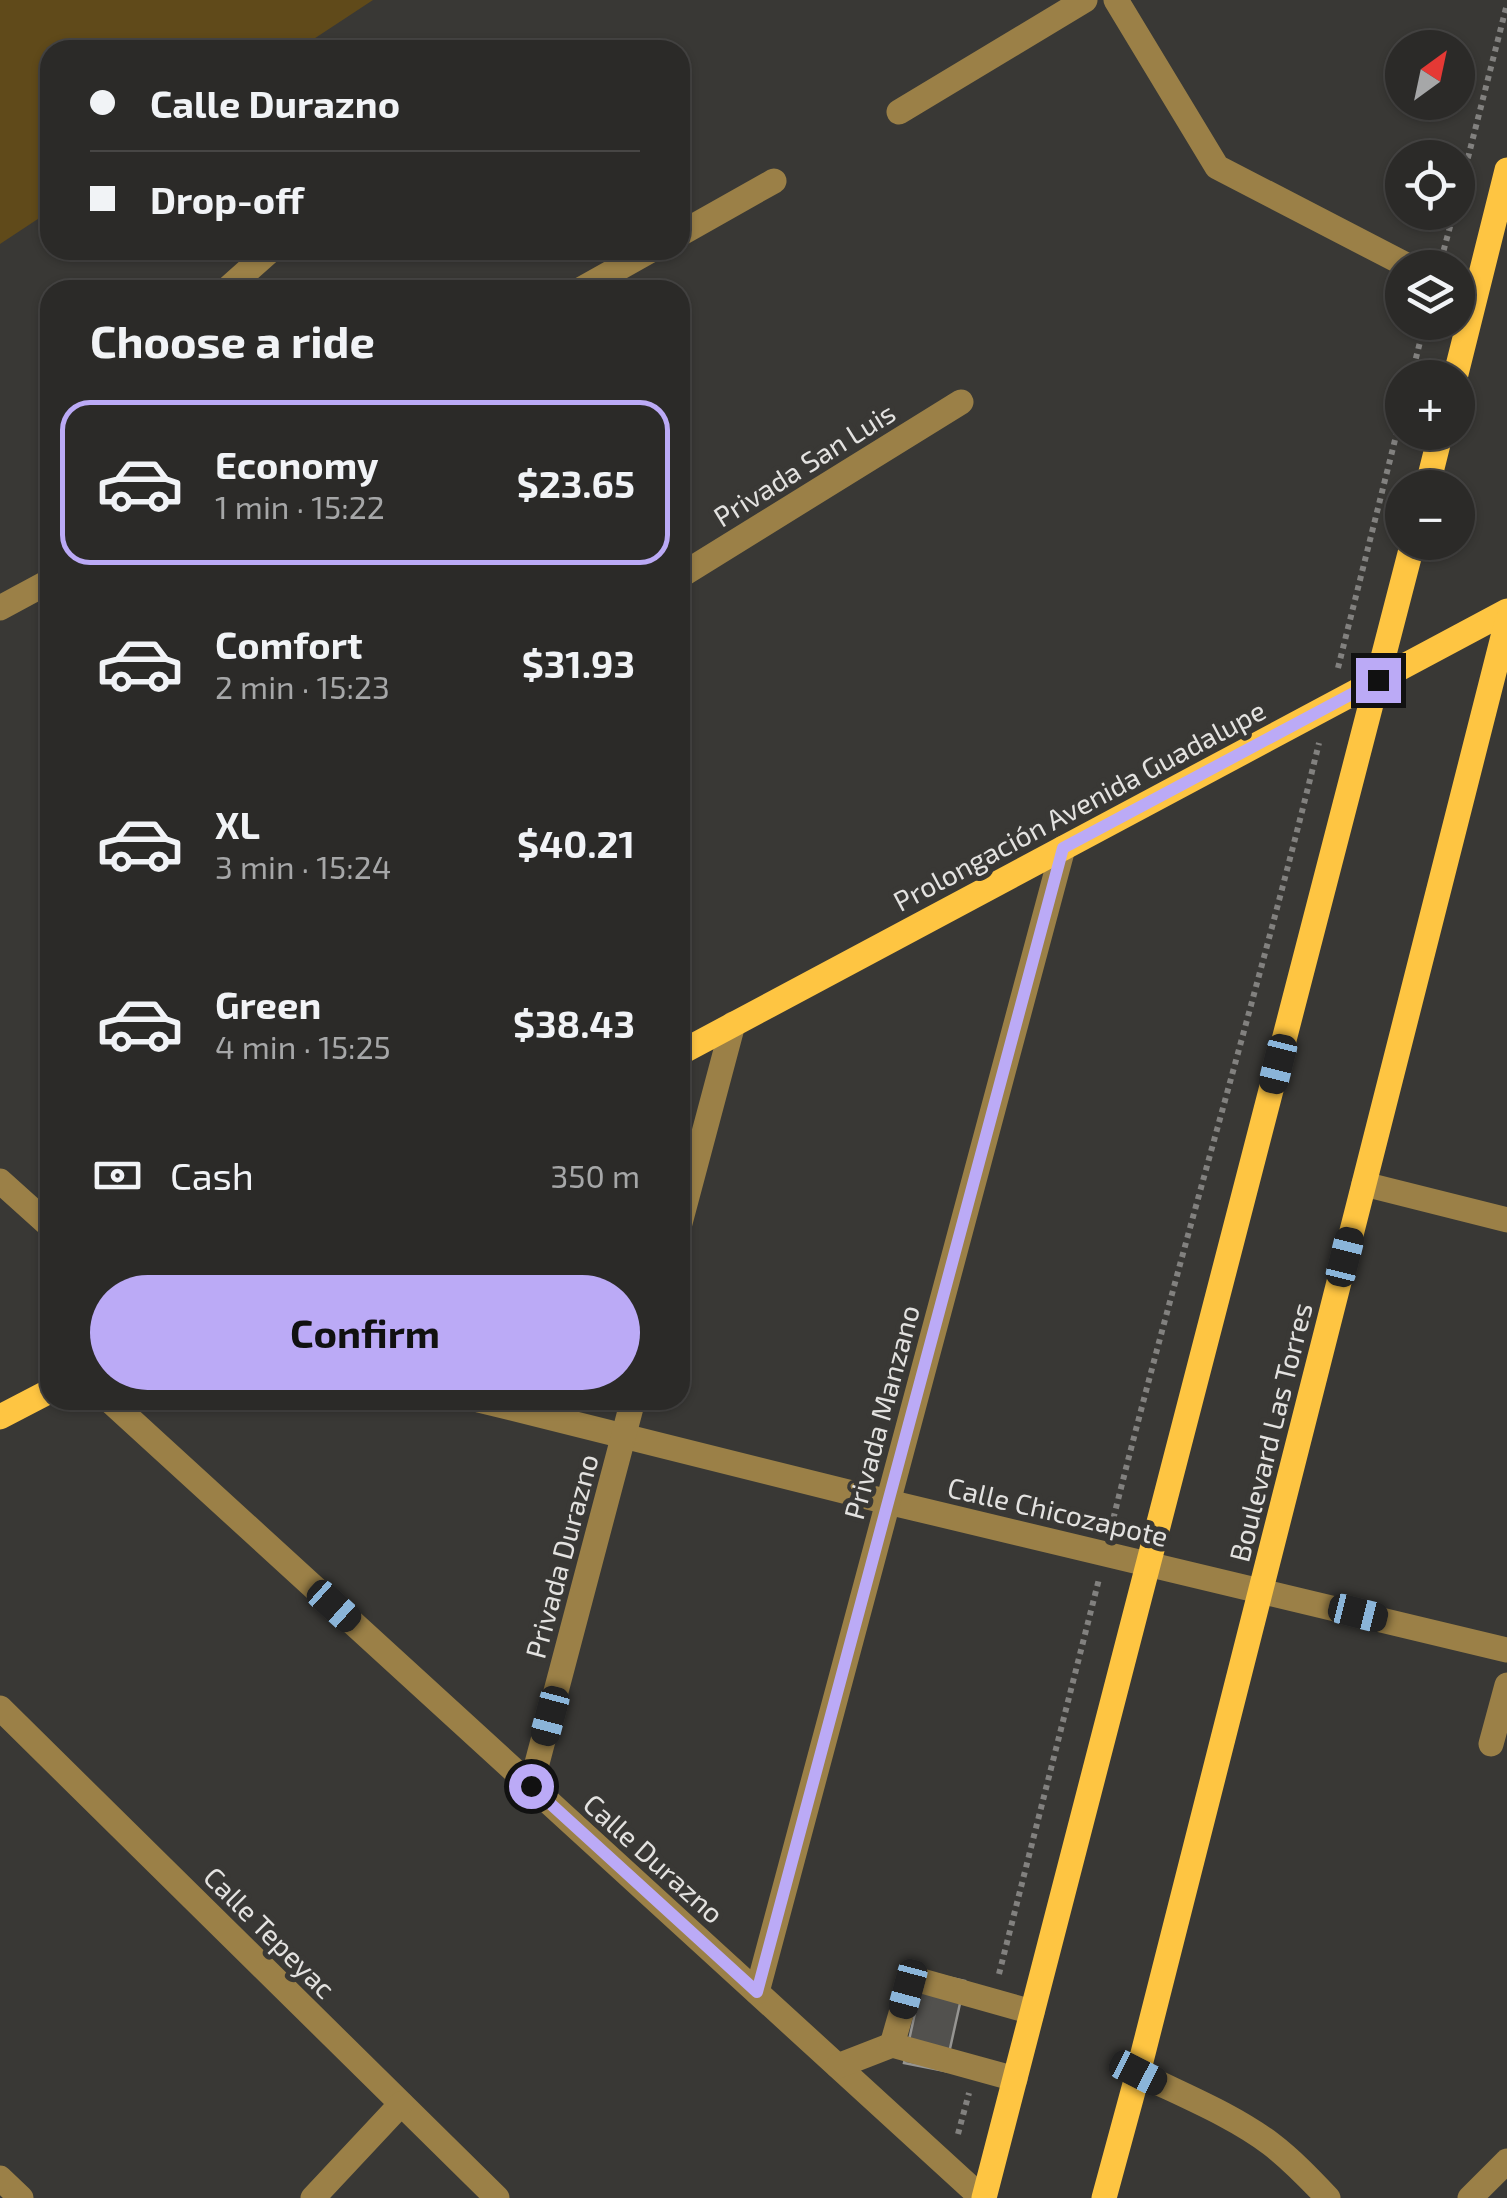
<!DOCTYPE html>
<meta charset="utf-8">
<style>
body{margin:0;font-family:"Exo 2",sans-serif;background:#373634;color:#f1f3f6;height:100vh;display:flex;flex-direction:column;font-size:38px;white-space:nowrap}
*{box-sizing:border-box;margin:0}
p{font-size:32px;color:#a6a7a8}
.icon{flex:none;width:55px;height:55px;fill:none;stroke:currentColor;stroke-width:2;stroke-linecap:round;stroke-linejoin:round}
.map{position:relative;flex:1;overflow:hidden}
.details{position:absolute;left:40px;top:280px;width:650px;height:1130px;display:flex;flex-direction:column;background:#2b2a28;border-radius:30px;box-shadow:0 2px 8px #0004,0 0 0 2px #474645}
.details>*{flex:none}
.banner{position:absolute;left:40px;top:40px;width:650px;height:220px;border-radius:30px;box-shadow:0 2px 8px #0004,0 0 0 2px #474645;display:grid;align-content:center;height:220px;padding:0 50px;background:#2b2a28}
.needle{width:65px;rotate:33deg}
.buttons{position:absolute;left:1385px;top:30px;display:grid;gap:20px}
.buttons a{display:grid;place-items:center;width:90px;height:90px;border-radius:50%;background:#2b2a28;box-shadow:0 2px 8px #0004,0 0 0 2px #474645;font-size:50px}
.end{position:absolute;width:45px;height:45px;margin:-22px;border:12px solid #bbaaf6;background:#111;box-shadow:0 0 0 5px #111}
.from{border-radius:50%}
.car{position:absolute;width:30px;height:60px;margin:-30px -15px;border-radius:12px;box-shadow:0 0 8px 2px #0007;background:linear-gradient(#222 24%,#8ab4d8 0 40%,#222 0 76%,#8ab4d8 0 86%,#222 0)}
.banner b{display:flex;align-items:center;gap:35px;height:95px;font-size:38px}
.banner b+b{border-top:2px solid #474645}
.banner i{width:25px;height:25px;background:#f1f3f6}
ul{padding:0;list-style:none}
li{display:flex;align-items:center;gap:30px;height:165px;margin:0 20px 15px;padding:0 30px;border:5px solid transparent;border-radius:30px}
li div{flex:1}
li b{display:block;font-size:38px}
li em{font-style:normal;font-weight:700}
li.current{border-color:#bbaaf6}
li>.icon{width:90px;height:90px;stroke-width:1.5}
h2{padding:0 50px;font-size:45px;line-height:120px}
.pay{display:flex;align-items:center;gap:25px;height:110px;padding:0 50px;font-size:38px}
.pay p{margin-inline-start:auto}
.button{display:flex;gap:20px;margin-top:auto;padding:20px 50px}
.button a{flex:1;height:115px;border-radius:60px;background:#bbaaf6;color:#111;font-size:40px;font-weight:700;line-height:115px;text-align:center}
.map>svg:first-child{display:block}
.green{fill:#604a1a}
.building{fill:#52514e;stroke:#969592;stroke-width:2.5}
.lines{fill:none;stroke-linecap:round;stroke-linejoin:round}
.path{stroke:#82817f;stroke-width:6;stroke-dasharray:5 5;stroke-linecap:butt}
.minor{stroke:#9b8047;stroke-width:25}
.major{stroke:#fec542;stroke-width:25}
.route{stroke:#bbaaf6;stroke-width:12}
.labels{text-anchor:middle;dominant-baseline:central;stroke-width:10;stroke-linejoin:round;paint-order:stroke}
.street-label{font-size:28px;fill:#e3e2e0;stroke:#393835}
</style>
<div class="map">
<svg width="1507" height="2198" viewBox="0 0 1507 2198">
<rect width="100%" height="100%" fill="#393835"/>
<polygon class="green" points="0,0 373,0 297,50 50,50 50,211 0,244"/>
<polygon class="building" points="924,1972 965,1981 945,2071 904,2063"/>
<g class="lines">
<g class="path">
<polyline points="1458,197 1507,4"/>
<polyline points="1441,260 1454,212"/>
<polyline points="1411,378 1425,322"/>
<polyline points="1338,668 1402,412"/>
<path d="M1111,1528C1176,1265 1255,1006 1319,743"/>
<polyline points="999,1974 1099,1579"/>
<polyline points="958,2134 969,2093"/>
</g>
<g class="minor">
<polyline points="1116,0 1217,167 1412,268"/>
<polyline points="899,112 1085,0"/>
<polyline points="680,234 774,181"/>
<polyline points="226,290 271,250"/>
<polyline points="580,290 651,250"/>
<polyline points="680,576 961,402"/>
<polyline points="0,608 50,581"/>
<polyline points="0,1181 50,1226"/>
<polyline points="1364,1184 1507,1220"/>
<polyline points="680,1223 733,1024"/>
<polyline points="109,1400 982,2198"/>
<polyline points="479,1400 888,1502 1507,1650"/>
<polyline points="0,1708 497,2198"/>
<polyline points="1491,1744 1507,1685"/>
<polyline points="531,1786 633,1400"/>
<polyline points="757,1992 1063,848"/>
<polyline points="838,2066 892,2045"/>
<path d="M1138,2073C1182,2095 1231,2114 1271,2144C1292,2160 1310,2179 1328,2198"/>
<polyline points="1015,2079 892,2045 908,1989 913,1982 922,1981 1032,2012"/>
<polyline points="0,2178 21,2198"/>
<polyline points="313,2198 401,2104"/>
<polyline points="1470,2198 1507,2161"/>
</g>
<g class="major">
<polyline points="1455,378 1507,170"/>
<polyline points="1427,488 1441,432"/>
<polyline points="680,1053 1507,611"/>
<polyline points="0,1417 50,1391"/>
<polyline points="984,2198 1413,542"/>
<polyline points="1104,2198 1138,2073 1507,621"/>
</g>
</g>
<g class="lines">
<polyline class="route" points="531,1786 757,1992 1063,848 1378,680"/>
</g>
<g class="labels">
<g class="street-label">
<text transform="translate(804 464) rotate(-32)">Privada San Luis</text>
<text transform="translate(1079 805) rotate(-28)">Prolongación Avenida Guadalupe</text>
<text transform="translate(881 1412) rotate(-75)">Privada Manzano</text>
<text transform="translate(1270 1432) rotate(-76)">Boulevard Las Torres</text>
<text transform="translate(1058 1511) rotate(13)">Calle Chicozapote</text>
<text transform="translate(561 1556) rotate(-75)">Privada Durazno</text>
<text transform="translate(654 1858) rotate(42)">Calle Durazno</text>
<text transform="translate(270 1932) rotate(45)">Calle Tepeyac</text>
</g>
</g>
</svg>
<div class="buttons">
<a><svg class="needle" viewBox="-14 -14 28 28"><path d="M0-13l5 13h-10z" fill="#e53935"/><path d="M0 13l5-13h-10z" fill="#a6a7a8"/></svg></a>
<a><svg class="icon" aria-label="locate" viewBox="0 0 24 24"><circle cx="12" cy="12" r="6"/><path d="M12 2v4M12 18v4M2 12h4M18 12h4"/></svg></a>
<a><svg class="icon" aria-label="layers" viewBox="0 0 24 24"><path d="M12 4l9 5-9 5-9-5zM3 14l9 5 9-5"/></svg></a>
<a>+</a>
<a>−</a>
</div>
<i class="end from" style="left:531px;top:1786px"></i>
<i class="end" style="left:1378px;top:680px"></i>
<i class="car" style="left:1278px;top:1064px;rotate:194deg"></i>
<i class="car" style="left:1345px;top:1257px;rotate:14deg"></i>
<i class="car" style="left:334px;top:1606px;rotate:132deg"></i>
<i class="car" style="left:1358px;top:1613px;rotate:104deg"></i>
<i class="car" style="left:550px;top:1716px;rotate:195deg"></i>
<i class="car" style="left:908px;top:1989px;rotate:195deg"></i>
<i class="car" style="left:1138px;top:2073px;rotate:117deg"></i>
<div class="banner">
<b><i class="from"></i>Calle Durazno</b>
<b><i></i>Drop-off</b>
</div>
<section class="details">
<h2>Choose a ride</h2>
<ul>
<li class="current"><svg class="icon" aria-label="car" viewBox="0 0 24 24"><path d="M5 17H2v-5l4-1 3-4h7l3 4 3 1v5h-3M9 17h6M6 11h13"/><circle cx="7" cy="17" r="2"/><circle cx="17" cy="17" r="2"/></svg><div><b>Economy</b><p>1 min · 15:22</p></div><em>$23.65</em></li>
<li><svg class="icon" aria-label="car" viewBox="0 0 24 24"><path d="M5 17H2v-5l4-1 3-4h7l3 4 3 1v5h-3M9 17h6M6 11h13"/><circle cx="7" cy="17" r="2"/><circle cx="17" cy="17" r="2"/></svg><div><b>Comfort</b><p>2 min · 15:23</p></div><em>$31.93</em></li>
<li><svg class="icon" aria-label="car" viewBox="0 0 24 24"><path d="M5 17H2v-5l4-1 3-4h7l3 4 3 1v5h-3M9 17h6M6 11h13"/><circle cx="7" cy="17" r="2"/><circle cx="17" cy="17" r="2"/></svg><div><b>XL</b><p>3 min · 15:24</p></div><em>$40.21</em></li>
<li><svg class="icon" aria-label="car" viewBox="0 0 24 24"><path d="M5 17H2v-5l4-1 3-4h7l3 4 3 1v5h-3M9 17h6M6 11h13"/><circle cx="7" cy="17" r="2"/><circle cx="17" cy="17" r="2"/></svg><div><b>Green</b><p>4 min · 15:25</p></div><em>$38.43</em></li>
</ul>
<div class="pay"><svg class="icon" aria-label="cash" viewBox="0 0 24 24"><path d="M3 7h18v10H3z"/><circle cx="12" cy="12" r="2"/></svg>Cash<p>350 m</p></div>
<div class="button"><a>Confirm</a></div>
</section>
</div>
